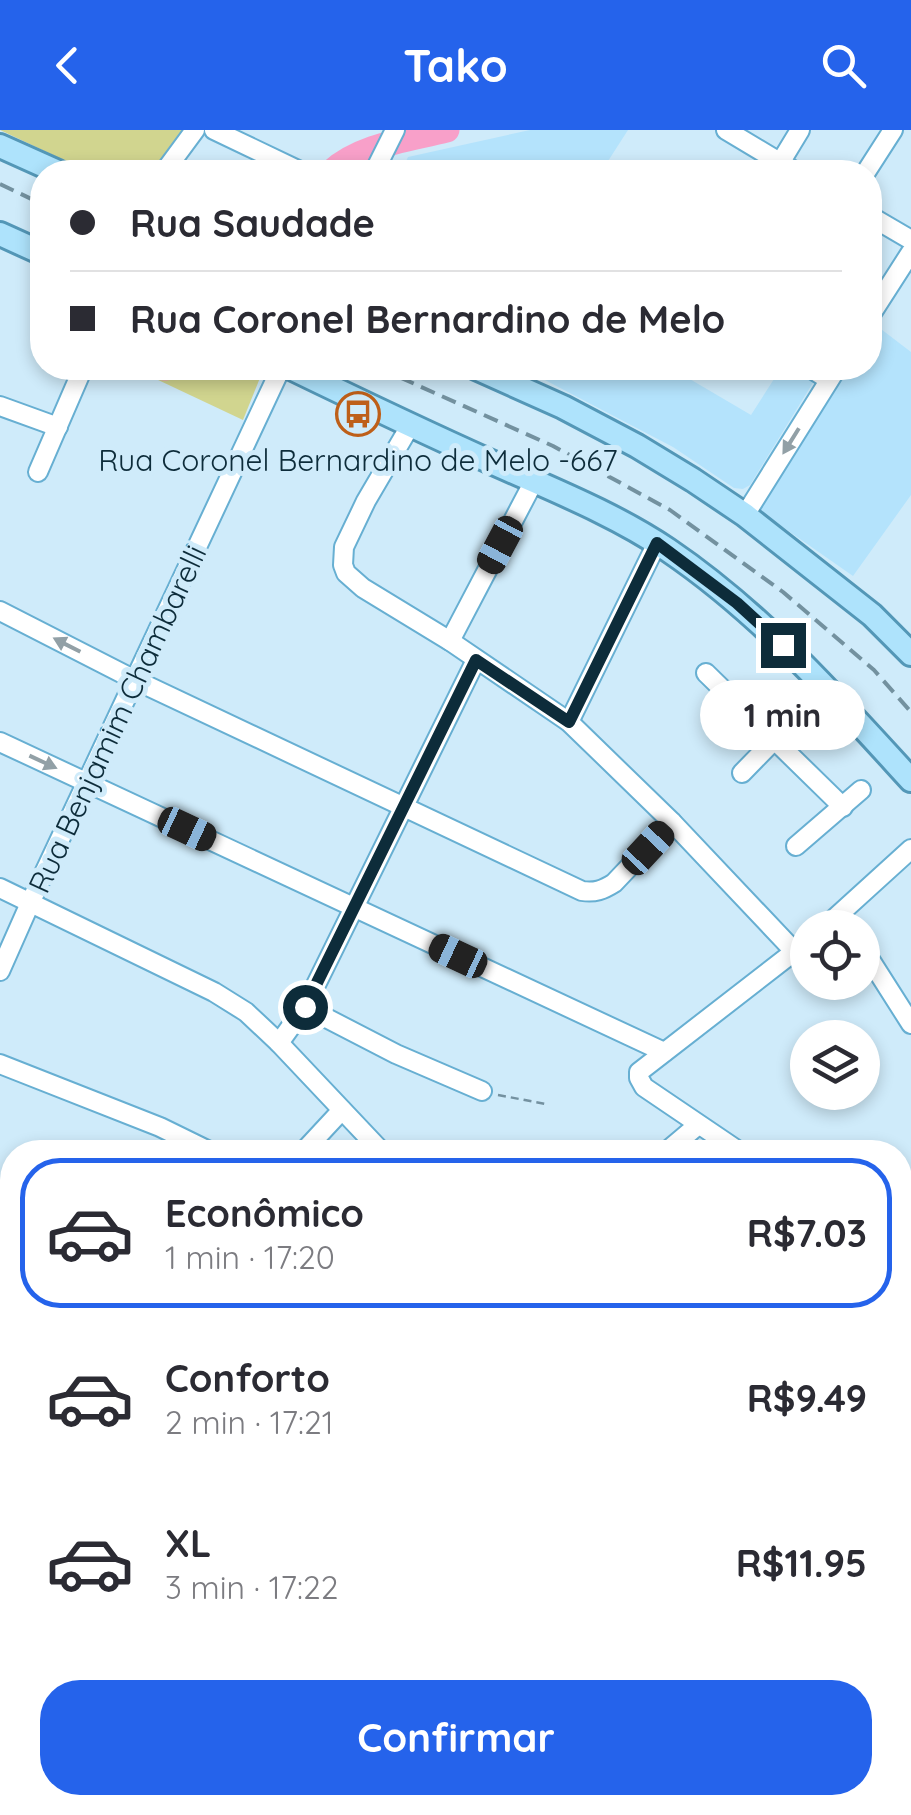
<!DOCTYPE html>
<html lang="pt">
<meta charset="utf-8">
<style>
body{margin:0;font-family:Quicksand,sans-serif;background:#f2f2f3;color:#2b2b33;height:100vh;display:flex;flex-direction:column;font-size:38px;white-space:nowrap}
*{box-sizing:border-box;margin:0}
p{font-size:32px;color:#7c7c81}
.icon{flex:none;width:55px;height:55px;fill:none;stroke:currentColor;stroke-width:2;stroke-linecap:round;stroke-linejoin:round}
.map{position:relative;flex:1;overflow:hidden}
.sheet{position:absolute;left:0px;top:1010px;width:912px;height:675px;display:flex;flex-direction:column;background:#fff;border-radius:40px 40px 0 0;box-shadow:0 5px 15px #0003}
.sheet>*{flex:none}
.guide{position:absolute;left:30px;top:30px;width:852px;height:220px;border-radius:40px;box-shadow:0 5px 15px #0003;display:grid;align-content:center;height:220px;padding:0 40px;background:#fff}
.buttons{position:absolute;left:790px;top:780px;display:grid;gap:20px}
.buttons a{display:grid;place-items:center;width:90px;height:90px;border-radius:50%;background:#fff;box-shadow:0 5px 15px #0003;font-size:50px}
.end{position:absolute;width:45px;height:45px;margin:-22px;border:12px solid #0d2c3a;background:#fff;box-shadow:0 0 0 5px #fff}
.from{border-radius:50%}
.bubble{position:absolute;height:70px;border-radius:35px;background:#fff;box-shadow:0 5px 15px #0003;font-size:32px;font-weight:800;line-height:70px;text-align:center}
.car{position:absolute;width:30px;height:60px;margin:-30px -15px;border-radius:12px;box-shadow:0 0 8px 2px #0007;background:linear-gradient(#222 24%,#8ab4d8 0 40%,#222 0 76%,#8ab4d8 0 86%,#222 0)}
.guide b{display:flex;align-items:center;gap:35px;height:95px;font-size:38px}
.guide b+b{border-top:2px solid #e1e1e2}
.guide i{width:25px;height:25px;background:#2b2b33}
ul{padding:18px 0 0;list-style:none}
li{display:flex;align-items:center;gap:30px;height:150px;margin:0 20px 15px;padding:0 20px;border:5px solid transparent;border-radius:40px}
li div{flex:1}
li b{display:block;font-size:38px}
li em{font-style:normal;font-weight:800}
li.selected{border-color:#2563eb}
li>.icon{width:90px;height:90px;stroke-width:1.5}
.cta{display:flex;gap:20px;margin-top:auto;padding:20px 40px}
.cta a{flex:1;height:115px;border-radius:40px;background:#2563eb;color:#fff;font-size:40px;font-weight:800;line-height:115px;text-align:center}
header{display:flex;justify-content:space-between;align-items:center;height:130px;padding:0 40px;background:#2563eb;color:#fff;font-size:45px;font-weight:800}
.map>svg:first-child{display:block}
.built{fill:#b4e3fc}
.green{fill:#d1d58f}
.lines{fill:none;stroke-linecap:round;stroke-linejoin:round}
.river{stroke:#f8a0c9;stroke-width:25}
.minor-casing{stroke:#67afd2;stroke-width:22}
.major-casing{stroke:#5397b7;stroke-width:28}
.path{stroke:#7491a0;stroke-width:2.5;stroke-dasharray:8 5;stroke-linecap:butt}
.minor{stroke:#fff;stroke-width:18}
.major{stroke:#aee3fc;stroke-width:22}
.rail{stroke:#73919f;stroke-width:4;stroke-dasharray:15 8;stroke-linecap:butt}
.oneway{fill:#92a0a6}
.route{stroke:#0d2c3a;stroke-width:12}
.labels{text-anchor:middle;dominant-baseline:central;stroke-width:10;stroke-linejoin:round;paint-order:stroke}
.poi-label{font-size:30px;fill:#0d2c3a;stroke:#cfebfa}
.street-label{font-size:30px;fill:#0d2c3a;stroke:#cfebfa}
</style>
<header><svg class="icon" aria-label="back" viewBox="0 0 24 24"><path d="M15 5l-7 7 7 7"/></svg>Tako<svg class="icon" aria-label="search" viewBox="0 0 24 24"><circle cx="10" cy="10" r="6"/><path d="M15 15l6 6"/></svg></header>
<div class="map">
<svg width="911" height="1685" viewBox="0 0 911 1685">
<rect width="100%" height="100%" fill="#cfebfa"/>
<g class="built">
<polygon points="530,0 628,0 601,42 401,42 408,27"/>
<polygon points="873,193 911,222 911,365 853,446 760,381 761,374 845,238 870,238 870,197"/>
<polygon points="522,238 671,238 751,285 781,238 790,238 814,251 750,355 743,359 734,358 673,317"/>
</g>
<g class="green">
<polygon points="0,0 184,0 153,42 89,42"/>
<polygon points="161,238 264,238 243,290 156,249"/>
</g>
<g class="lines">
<g class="river">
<path d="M331,42C360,15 408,10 447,0"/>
<polyline points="164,238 166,238"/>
</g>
<g class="minor-casing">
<g id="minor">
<polyline points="214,0 302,42"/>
<polyline points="726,0 796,42"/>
<polyline points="780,33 800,0"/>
<polyline points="164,42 195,0"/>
<polyline points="374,42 395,0"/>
<polyline points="866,42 893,0"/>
<polyline points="870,86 911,110"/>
<polyline points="870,186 911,122"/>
<polyline points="810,238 829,250"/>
<polyline points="0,276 58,297"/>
<polyline points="410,296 366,371 344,417 343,435 346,443 363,458 450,511 569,592 672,692 795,822"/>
<polyline points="38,342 83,238"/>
<polyline points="745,385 837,238"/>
<path d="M0,481L135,550L582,761C595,763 603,760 614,753L672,692"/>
<polyline points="450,511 534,351"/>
<polyline points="706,543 843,677"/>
<polyline points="569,592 657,413"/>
<polyline points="0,612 664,922"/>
<polyline points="742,643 826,557"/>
<polyline points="796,716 861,660"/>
<polyline points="0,758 214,862 246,882 279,913 382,1022"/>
<polyline points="824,798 911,719"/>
<polyline points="862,817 911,894"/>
<polyline points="0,841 31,771 281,238"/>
<polyline points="305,877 396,924 482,961"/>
<polyline points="279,913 305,877 476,530"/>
<polyline points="0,934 160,997 211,1022"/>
<polyline points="303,1022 342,980"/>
<polyline points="666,1022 698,995"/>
<polyline points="740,1022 644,957 639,948 639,942 808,811"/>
<polyline points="900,1088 911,1083"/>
<polyline points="0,1096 12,1089"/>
<polyline points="0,1208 12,1220"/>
<polyline points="900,1208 911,1234"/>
<polyline points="0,1341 12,1328"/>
<polyline points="900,1353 911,1347"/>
<polyline points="0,1367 12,1378"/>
<polyline points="900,1455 911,1449"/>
<polyline points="0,1497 12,1487"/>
<polyline points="900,1589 911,1611"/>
<polyline points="900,1655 911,1657"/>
<polyline points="621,1672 622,1685"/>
<polyline points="849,1672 858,1685"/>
<polyline points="424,1683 442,1672"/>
<polyline points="50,1685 67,1672"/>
<polyline points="692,1685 717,1672"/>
</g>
</g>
<g class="major-casing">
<g id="major">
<polyline points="0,16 58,42"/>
<polyline points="0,104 42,123"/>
<path d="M291,238C357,270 424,302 491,332C551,359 613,383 668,420C761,483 836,568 911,650"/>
<polyline points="476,238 563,277 637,316 693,350 745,385 872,485 911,524"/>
</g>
</g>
<g class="path">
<polyline points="498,965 546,974"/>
<polyline points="278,1672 285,1685"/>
</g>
<use href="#minor" class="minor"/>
<use href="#major" class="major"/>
<g class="rail">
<polyline points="0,54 42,74"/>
<polyline points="379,238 553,316 670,380 783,462 874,540 911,582"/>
</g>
</g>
<defs><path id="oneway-solid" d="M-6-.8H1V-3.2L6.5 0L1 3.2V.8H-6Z" transform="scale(2.5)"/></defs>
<g class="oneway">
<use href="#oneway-solid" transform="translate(791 311) rotate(122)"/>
<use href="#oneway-solid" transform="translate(67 515) rotate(-153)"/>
<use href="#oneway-solid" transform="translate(43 632) rotate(25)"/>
</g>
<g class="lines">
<polyline class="route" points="305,877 476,530 569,592 657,413 737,473 783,515"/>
</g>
<defs>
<g id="bus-ring" transform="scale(2.25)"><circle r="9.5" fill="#cfebfa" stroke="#be5f19" stroke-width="1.5"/><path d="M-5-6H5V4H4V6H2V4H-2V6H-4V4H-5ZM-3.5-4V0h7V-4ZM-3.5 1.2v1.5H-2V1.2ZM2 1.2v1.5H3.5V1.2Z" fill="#be5f19"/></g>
</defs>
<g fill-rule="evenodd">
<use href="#bus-ring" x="358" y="284"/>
</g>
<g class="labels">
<g class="poi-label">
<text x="358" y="330">Rua Coronel Bernardino de Melo -667</text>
</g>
<g class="street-label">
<text transform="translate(117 589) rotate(-65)">Rua Benjamim Chambarelli</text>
</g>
</g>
</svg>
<div class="buttons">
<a><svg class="icon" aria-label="locate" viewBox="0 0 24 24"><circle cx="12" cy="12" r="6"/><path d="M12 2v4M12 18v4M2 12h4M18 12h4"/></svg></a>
<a><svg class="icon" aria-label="layers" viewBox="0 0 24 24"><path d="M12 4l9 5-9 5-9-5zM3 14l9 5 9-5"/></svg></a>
</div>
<i class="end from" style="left:305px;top:877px"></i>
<i class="end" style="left:783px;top:515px"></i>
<div class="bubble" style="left:700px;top:550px;width:165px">1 min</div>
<i class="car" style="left:500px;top:415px;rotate:208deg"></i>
<i class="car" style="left:187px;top:699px;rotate:115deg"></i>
<i class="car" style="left:648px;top:718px;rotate:43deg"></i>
<i class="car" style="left:458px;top:826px;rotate:295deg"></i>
<div class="guide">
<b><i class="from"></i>Rua Saudade</b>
<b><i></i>Rua Coronel Bernardino de Melo</b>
</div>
<section class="sheet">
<ul>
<li class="selected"><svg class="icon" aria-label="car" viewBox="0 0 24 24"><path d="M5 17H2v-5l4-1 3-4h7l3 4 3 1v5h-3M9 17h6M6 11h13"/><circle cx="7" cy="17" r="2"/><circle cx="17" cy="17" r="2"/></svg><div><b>Econômico</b><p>1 min · 17:20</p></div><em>R$7.03</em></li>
<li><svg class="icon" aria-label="car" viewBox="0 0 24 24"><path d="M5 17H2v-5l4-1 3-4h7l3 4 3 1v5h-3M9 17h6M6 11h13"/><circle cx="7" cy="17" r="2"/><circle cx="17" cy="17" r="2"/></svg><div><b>Conforto</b><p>2 min · 17:21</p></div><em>R$9.49</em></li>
<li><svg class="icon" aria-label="car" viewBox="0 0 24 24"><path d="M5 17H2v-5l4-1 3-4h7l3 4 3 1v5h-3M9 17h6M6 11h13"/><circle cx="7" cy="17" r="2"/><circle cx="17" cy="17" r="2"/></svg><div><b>XL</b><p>3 min · 17:22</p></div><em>R$11.95</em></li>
</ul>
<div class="cta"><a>Confirmar</a></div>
</section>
</div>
